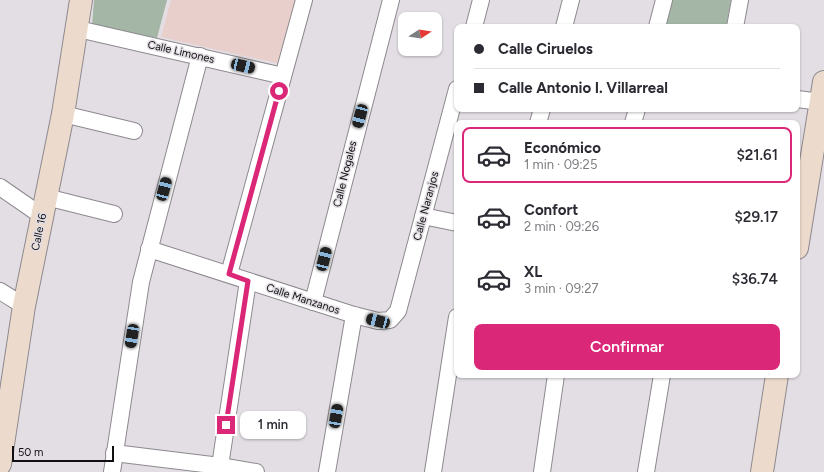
<!DOCTYPE html>
<html lang="es">
<meta charset="utf-8">
<style>
body{margin:0;font-family:Figtree,sans-serif;background:#f7f7f7;color:#2b2b33;height:100vh;display:flex;flex-direction:column;font-size:15px;white-space:nowrap}
*{box-sizing:border-box;margin:0}
p{font-size:13px;color:#7c7c81}
.icon{flex:none;width:22px;height:22px;fill:none;stroke:currentColor;stroke-width:2;stroke-linecap:round;stroke-linejoin:round}
.map{position:relative;flex:1;overflow:hidden}
.details{position:absolute;left:454px;top:120px;width:346px;height:258px;display:flex;flex-direction:column;background:#fff;border-radius:8px;box-shadow:0 1px 3px #0004}
.details>*{flex:none}
.banner{position:absolute;left:454px;top:24px;width:346px;height:88px;border-radius:8px;box-shadow:0 1px 3px #0004;display:grid;align-content:center;height:88px;padding:0 20px;background:#fff}
.needle{width:26px;rotate:78deg}
.buttons{position:absolute;left:398px;top:12px;display:grid;gap:8px}
.buttons a{display:grid;place-items:center;width:44px;height:44px;border-radius:8px;background:#fff;box-shadow:0 1px 3px #0004;font-size:20px}
.scale{position:absolute;left:12px;bottom:10px;width:102px;box-sizing:border-box;padding-left:4px;border:2px solid #110f11;border-top:0;font-size:11px;line-height:14px;white-space:nowrap;color:#110f11;-webkit-text-stroke:3px #e2dee4;paint-order:stroke}
.end{position:absolute;width:18px;height:18px;margin:-9px;border:5px solid #db2777;background:#fff;box-shadow:0 0 0 2px #fff}
.from{border-radius:50%}
.bubble{position:absolute;height:28px;border-radius:8px;background:#fff;box-shadow:0 1px 3px #0004;font-size:13px;font-weight:600;line-height:28px;text-align:center}
.car{position:absolute;width:12px;height:24px;margin:-12px -6px;border-radius:5px;box-shadow:0 0 3px 1px #0007;background:linear-gradient(#222 24%,#8ab4d8 0 40%,#222 0 76%,#8ab4d8 0 86%,#222 0)}
.banner b{display:flex;align-items:center;gap:14px;height:38px;font-size:15px}
.banner b+b{border-top:1px solid #e1e1e2}
.banner i{width:10px;height:10px;background:#2b2b33}
ul{padding:7px 0 0;list-style:none}
li{display:flex;align-items:center;gap:12px;height:56px;margin:0 8px 6px;padding:0 12px;border:2px solid transparent;border-radius:8px}
li div{flex:1}
li b{display:block;font-size:15px}
li em{font-style:normal;font-weight:600}
li.current{border-color:#db2777}
li>.icon{width:36px;height:36px;stroke-width:1.5}
.cta{display:flex;gap:8px;margin-top:auto;padding:8px 20px}
.cta a{flex:1;height:46px;border-radius:8px;background:#db2777;color:#fff;font-size:16px;font-weight:600;line-height:46px;text-align:center}
.map>svg:first-child{display:block}
.education{fill:#e9cfcb}
.green{fill:#a4b7a6}
.lines{fill:none;stroke-linecap:round;stroke-linejoin:round}
.street-casing{stroke:#8d898e;stroke-width:18}
.secondary-casing{stroke:#8d898e;stroke-width:24}
.street{stroke:#fff;stroke-width:16}
.secondary{stroke:#ecdbcc;stroke-width:22}
.route{stroke:#db2777;stroke-width:5}
.labels{text-anchor:middle;dominant-baseline:central;stroke-width:3;stroke-linejoin:round;paint-order:stroke}
.street-label{font-size:11px;fill:#110f11;stroke:#e2dee4}
</style>
<div class="map">
<svg width="824" height="472" viewBox="0 0 824 472">
<rect width="100%" height="100%" fill="#e2dee4"/>
<polygon class="education" points="171,0 299,0 281,64 161,37"/>
<g class="green">
<polygon points="94,0 167,0 157,38 92,25"/>
<polygon points="669,0 731,0 726,27 663,27"/>
</g>
<g class="lines">
<g class="street-casing">
<g id="street">
<polyline points="474,27 481,0"/>
<polyline points="564,27 571,0"/>
<polyline points="657,27 664,0"/>
<polyline points="735,27 740,0"/>
<polyline points="78,29 283,76"/>
<polyline points="797,99 821,102"/>
<polyline points="63,114 134,131"/>
<polyline points="538,123 542,109"/>
<polyline points="633,123 637,109"/>
<polyline points="0,187 42,216"/>
<polyline points="46,197 114,214"/>
<polyline points="423,216 457,223"/>
<polyline points="149,249 354,315 378,321 390,320 398,311 457,89"/>
<polyline points="229,274 304,0"/>
<polyline points="0,291 24,306"/>
<polyline points="313,302 391,0"/>
<polyline points="114,453 220,466 256,472"/>
<polyline points="220,466 248,281"/>
<polyline points="112,472 141,282 200,56"/>
<polyline points="327,472 354,315"/>
<polyline points="433,472 457,317"/>
<polyline points="542,472 556,375"/>
<polyline points="646,472 662,375"/>
</g>
</g>
<g class="secondary-casing">
<g id="secondary">
<polyline points="797,248 824,82"/>
<polyline points="0,464 24,306 63,114 81,0"/>
<polyline points="762,472 777,375"/>
</g>
</g>
<use href="#street" class="street"/>
<use href="#secondary" class="secondary"/>
</g>
<g class="lines">
<polyline class="route" points="226,425 248,281 229,274 279,91"/>
</g>
<g class="labels">
<g class="street-label">
<text transform="translate(181 52) rotate(13)">Calle Limones</text>
<text transform="translate(345 174) rotate(-76)">Calle Nogales</text>
<text transform="translate(426 206) rotate(-75)">Calle Naranjos</text>
<text transform="translate(39 232) rotate(-78)">Calle 16</text>
<text transform="translate(303 299) rotate(18)">Calle Manzanos</text>
</g>
</g>
</svg>
<div class="buttons">
<a><svg class="needle" viewBox="-14 -14 28 28"><path d="M0-13l5 13h-10z" fill="#e53935"/><path d="M0 13l5-13h-10z" fill="#7c7c81"/></svg></a>
</div>
<div class="scale">50 m</div>
<i class="end from" style="left:279px;top:91px"></i>
<i class="end" style="left:226px;top:425px"></i>
<div class="bubble" style="left:240px;top:411px;width:66px">1 min</div>
<i class="car" style="left:243px;top:66px;rotate:103deg"></i>
<i class="car" style="left:360px;top:116px;rotate:195deg"></i>
<i class="car" style="left:164px;top:189px;rotate:15deg"></i>
<i class="car" style="left:324px;top:259px;rotate:14deg"></i>
<i class="car" style="left:378px;top:321px;rotate:285deg"></i>
<i class="car" style="left:132px;top:336px;rotate:189deg"></i>
<i class="car" style="left:336px;top:416px;rotate:10deg"></i>
<div class="banner">
<b><i class="from"></i>Calle Ciruelos</b>
<b><i></i>Calle Antonio I. Villarreal</b>
</div>
<section class="details">
<ul>
<li class="current"><svg class="icon" aria-label="car" viewBox="0 0 24 24"><path d="M5 17H2v-5l4-1 3-4h7l3 4 3 1v5h-3M9 17h6M6 11h13"/><circle cx="7" cy="17" r="2"/><circle cx="17" cy="17" r="2"/></svg><div><b>Económico</b><p>1 min · 09:25</p></div><em>$21.61</em></li>
<li><svg class="icon" aria-label="car" viewBox="0 0 24 24"><path d="M5 17H2v-5l4-1 3-4h7l3 4 3 1v5h-3M9 17h6M6 11h13"/><circle cx="7" cy="17" r="2"/><circle cx="17" cy="17" r="2"/></svg><div><b>Confort</b><p>2 min · 09:26</p></div><em>$29.17</em></li>
<li><svg class="icon" aria-label="car" viewBox="0 0 24 24"><path d="M5 17H2v-5l4-1 3-4h7l3 4 3 1v5h-3M9 17h6M6 11h13"/><circle cx="7" cy="17" r="2"/><circle cx="17" cy="17" r="2"/></svg><div><b>XL</b><p>3 min · 09:27</p></div><em>$36.74</em></li>
</ul>
<div class="cta"><a>Confirmar</a></div>
</section>
</div>
